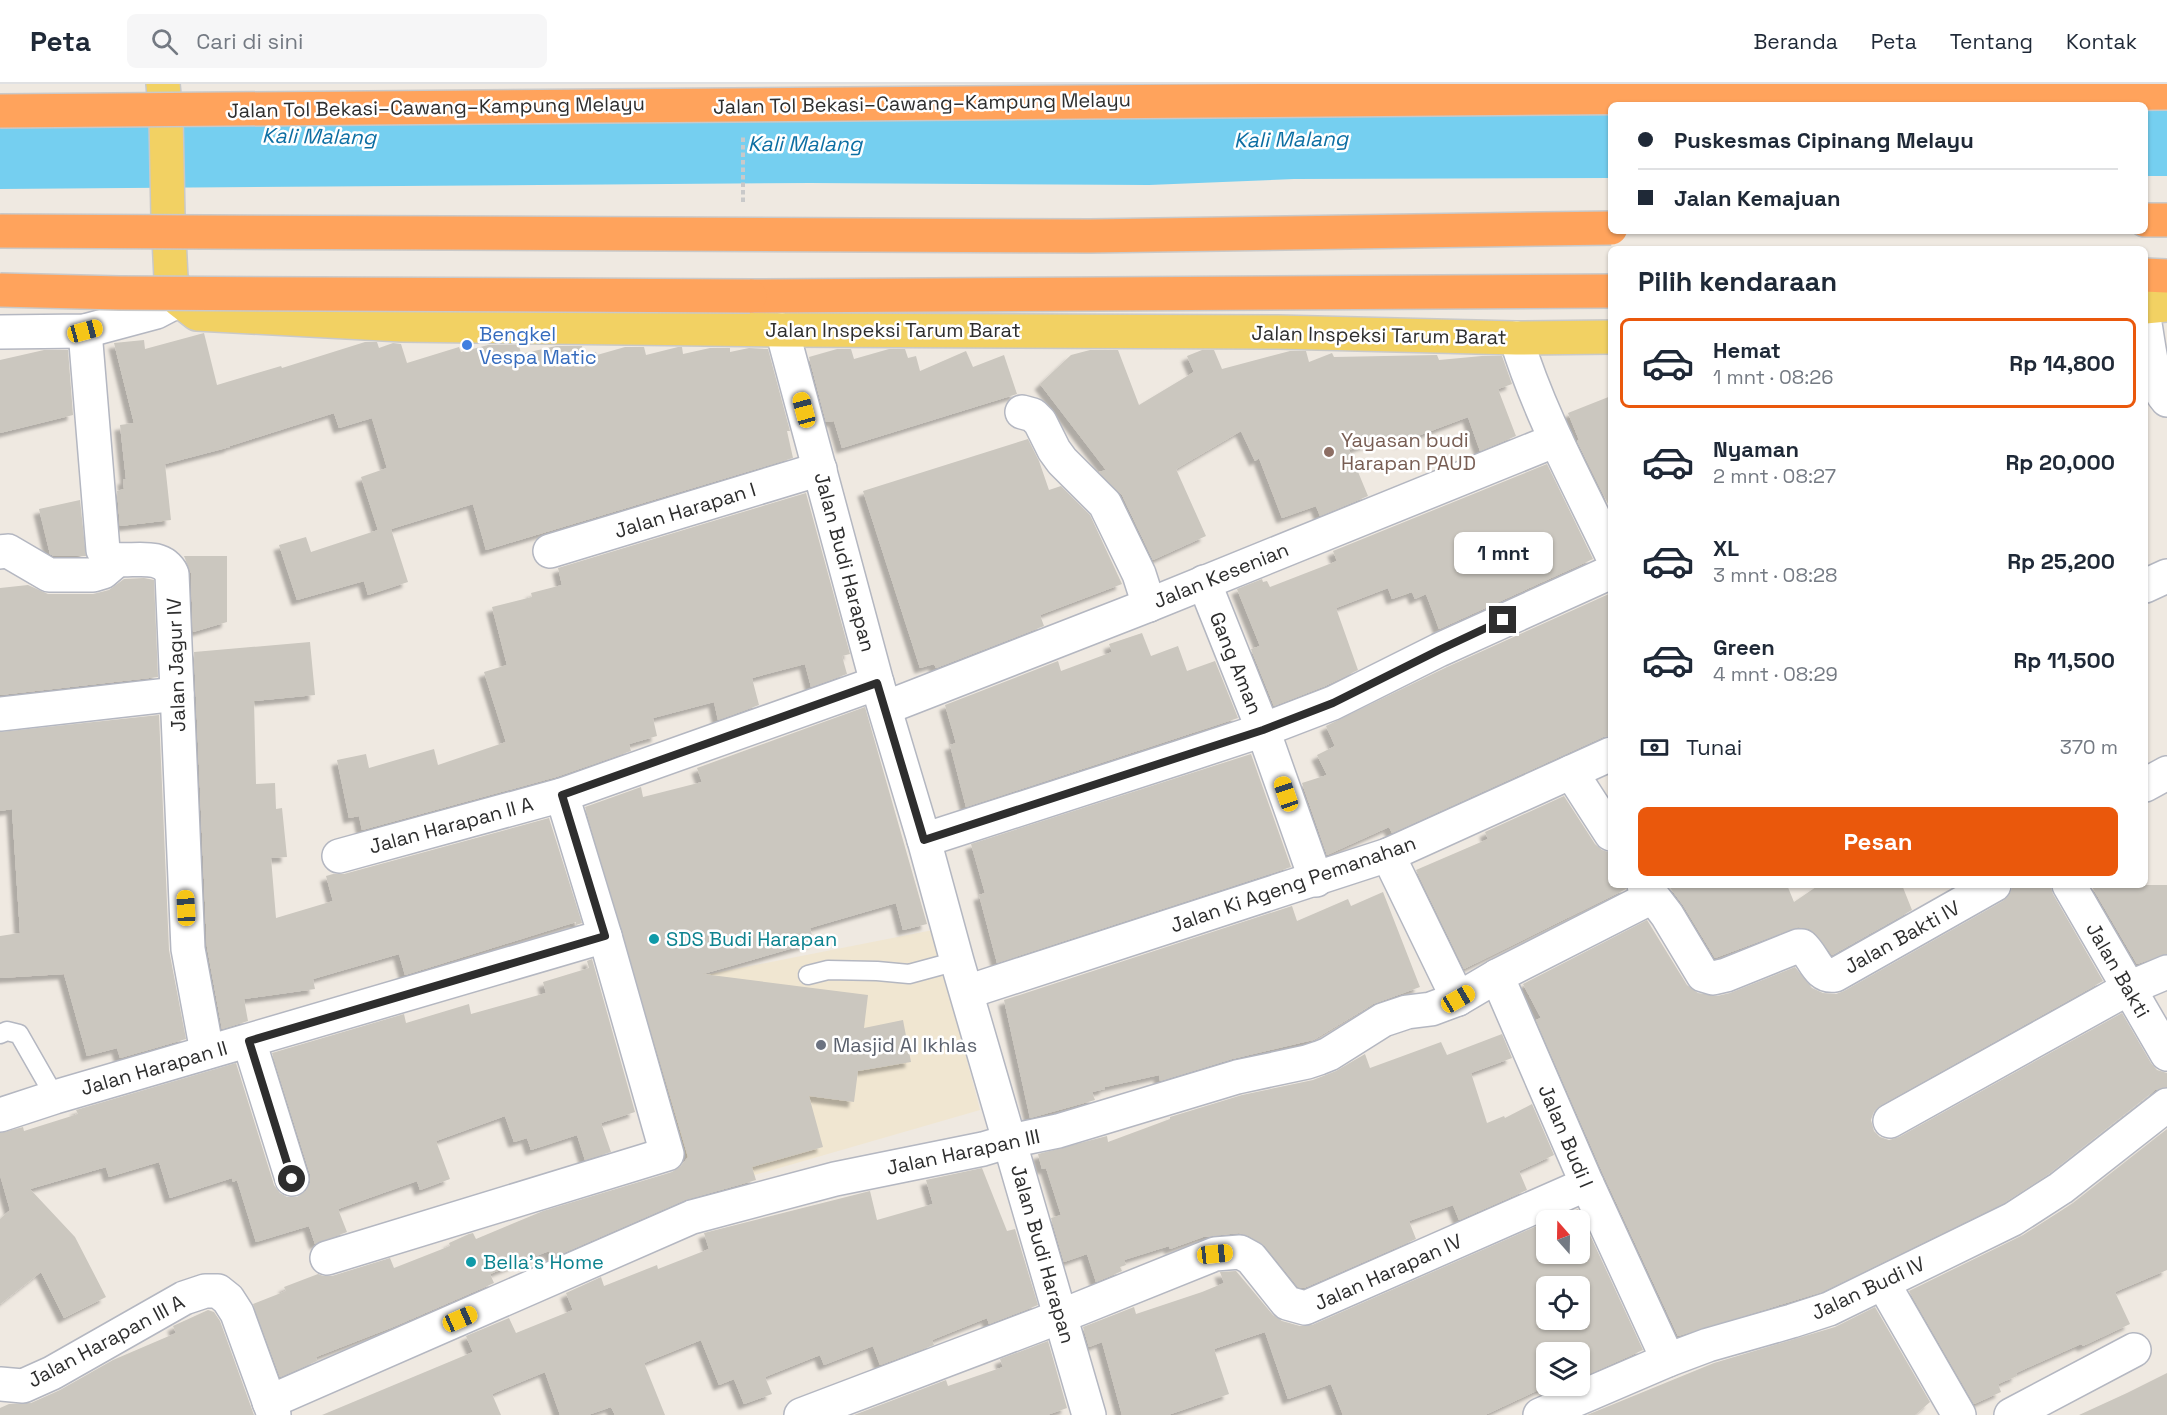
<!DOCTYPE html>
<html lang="id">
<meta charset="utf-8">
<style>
body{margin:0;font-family:"Space Grotesk",sans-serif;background:#f6f6f7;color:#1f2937;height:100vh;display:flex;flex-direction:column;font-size:22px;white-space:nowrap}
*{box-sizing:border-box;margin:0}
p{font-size:20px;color:#747a83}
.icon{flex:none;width:33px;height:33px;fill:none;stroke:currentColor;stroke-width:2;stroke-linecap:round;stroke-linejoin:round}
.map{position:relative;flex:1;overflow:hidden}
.details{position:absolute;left:1608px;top:162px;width:540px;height:642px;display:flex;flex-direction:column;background:#fff;border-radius:9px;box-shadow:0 2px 4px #0004}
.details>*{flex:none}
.guide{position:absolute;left:1608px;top:18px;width:540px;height:132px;border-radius:9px;box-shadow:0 2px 4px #0004;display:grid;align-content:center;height:132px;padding:0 30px;background:#fff}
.needle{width:39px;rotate:340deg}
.tools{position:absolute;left:1536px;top:1126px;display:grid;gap:12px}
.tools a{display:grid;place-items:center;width:54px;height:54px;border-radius:9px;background:#fff;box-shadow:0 2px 4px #0004;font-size:30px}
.end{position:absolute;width:27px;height:27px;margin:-14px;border:8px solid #2e2e2e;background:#fff;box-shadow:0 0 0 3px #fff}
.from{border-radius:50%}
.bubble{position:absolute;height:42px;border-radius:9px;background:#fff;box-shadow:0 2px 4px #0004;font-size:20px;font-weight:600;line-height:42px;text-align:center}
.car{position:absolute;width:18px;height:36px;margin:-18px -9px;border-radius:8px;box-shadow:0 0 4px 2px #0007;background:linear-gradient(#f5c518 24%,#345 0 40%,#f5c518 0 76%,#345 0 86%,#f5c518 0)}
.guide b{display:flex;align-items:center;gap:21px;height:57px;font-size:22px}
.guide b+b{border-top:2px solid #e0e1e3}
.guide i{width:15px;height:15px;background:#1f2937}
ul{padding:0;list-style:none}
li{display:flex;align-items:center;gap:18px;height:90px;margin:0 12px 9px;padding:0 18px;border:3px solid transparent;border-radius:9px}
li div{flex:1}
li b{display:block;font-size:22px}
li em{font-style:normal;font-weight:600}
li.on{border-color:#ea580c}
li>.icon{width:54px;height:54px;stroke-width:1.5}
h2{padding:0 30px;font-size:27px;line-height:72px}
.pay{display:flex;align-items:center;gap:15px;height:66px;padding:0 30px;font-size:22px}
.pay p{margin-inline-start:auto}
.cta{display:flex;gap:12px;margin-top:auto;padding:12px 30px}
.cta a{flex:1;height:69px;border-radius:9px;background:#ea580c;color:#fff;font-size:24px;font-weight:600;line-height:69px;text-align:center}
header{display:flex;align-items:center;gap:36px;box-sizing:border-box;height:84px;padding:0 30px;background:#fff;border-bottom:2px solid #e0e1e3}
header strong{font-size:28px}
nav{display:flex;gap:33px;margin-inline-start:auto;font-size:21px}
.search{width:420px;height:54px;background:#f6f6f7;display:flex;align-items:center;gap:15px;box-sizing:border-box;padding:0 21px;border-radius:9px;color:#747a83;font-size:22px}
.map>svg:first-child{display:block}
.education{fill:#f0e6d1}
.water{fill:#75cff0}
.building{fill:#cbc7bf;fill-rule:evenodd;filter:url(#shadow)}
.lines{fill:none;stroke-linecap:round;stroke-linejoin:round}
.service-casing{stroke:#b4b7c1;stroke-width:21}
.minor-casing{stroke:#b4b7c1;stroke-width:36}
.primary-casing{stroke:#c9c9c9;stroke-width:36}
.motorway-casing{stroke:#c9c9c9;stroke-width:36}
.path{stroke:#c9c9c9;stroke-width:4;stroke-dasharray:4.5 3;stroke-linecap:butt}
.service{stroke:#fff;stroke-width:18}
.minor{stroke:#fff;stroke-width:33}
.primary{stroke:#f2d163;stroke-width:33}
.motorway{stroke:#ffa35c;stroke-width:33}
.motorway-bridge-casing{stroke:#c9c9c9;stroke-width:36;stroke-linecap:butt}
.motorway-bridge{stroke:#ffa35c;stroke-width:33}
.route{stroke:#2e2e2e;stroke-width:8}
.shop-dot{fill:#3f7fe0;stroke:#fff;stroke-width:2}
.education-dot{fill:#8d6e63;stroke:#fff;stroke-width:2}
.culture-dot{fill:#0f9aa8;stroke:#fff;stroke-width:2}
.worship-dot{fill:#6b7280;stroke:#fff;stroke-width:2}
.labels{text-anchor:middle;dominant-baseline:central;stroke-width:5;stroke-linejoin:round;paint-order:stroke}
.street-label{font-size:20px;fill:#2e2e2e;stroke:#fff}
.shop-label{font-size:20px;fill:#366cbe;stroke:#fff;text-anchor:start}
.education-label{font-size:20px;fill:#785e54;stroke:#fff;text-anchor:start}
.culture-label{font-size:20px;fill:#0d838f;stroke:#fff;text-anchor:start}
.worship-label{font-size:20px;fill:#5b616d;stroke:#fff;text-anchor:start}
.water-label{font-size:21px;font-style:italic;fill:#0d6fa3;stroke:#fff}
</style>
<header>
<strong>Peta</strong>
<div class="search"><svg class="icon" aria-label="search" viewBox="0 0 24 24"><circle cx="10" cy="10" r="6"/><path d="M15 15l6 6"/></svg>Cari di sini</div>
<nav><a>Beranda</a><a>Peta</a><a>Tentang</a><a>Kontak</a></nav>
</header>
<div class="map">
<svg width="2167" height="1331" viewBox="0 0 2167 1331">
<defs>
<filter id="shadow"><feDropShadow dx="-5.5" dy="5.5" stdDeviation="1.5" flood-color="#0004"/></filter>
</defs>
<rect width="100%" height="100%" fill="#efe9e1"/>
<polygon class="education" points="679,800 705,891 933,846 980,1026 696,1108 615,819"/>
<polygon class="water" points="2167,9 2167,92 2145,92 2145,21 1611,21 1611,94 1294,95 1149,101 810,99 0,105 0,35"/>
<g class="building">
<polygon points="204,249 217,301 281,282 282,284 365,258 377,258 379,264 393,259 401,260 407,279 459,263 461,268 488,261 519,261 521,270 556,262 582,262 584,271 596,268 597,271 625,263 644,263 646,271 678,263 682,263 683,270 710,264 730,264 730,268 749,264 768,265 790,347 787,347 793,374 486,466 473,420 391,445 408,498 368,511 364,497 297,516 279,461 306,453 311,468 378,446 361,393 387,384 372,334 339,344 334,329 230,362 230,363 165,380 171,436 120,442 117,407 124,405 123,395 126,395 120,341 134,339 114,259 144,256 145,265"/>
<polygon points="837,265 851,265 854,275 889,265 905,265 908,274 916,272 920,287 966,267 973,283 1004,271 1017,310 842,364 834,337 826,338 809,273"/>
<polygon points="68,266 73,331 0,349 0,276 44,266"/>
<polygon points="1090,266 1118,266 1139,321 1194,288 1187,272 1202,266 1214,266 1222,285 1290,267 1306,267 1309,278 1332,269 1334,273 1437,271 1439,276 1482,272 1502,272 1512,300 1498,305 1516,352 1480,367 1468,333 1399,359 1396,350 1349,366 1368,412 1320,432 1316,422 1282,434 1259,374 1255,377 1241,347 1176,385 1206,452 1153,476 1122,411 1099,388 1106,386 1040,300 1071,271"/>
<polygon points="1611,312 1611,426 1577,357 1579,356 1568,329"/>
<polygon points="1028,355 1039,377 1049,406 1061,402 1090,431 1122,500 1040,531 1044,542 936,584 934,580 920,584 863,407"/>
<polygon points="1547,380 1593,475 1439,545 1426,510 1415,515 1412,508 1392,515 1388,504 1336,524 1358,586 1325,602 1274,622 1251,565 1260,562 1237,505 1262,495 1263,498 1267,497 1270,503 1337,477 1333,467"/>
<polygon points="806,409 850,570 842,572 847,590 811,603 805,580 752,594 759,621 718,636 714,618 653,634 657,652 629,660 631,667 556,693 362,746 359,732 349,734 337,676 366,670 369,684 434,665 438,681 506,658 484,588 507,581 492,523 532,513 531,509 562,501 558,484"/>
<polygon points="80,416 86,472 54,472 50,470 39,425"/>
<polygon points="184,472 227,472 227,538 193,548 191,489"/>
<polygon points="144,494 154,496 158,593 0,611 0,504 28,501 48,510 93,510 109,506 124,495"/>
<polygon points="1611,509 1611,652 1603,653 1392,749 1389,743 1327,771 1302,699 1327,691 1317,671 1335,662 1326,642 1447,583"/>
<polygon points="1142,549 1151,572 1178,562 1187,587 1215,577 1238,634 966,723 950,661 956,659 945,621 1058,577 1061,587 1112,568 1109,560"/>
<polygon points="310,558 315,611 254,617 256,700 275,699 276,725 282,724 287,773 271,774 276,834 333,817 326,792 333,790 344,790 549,734 582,839 576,841 576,838 405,891 399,870 313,895 315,905 244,915 248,937 222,945 207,863 194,568"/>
<polygon points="865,623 927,840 903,846 896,819 810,844 814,858 703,890 868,911 864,944 903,936 911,978 858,987 854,1018 809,1012 823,1063 752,1083 756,1096 685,1116 552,1174 549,1167 490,1190 494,1199 393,1243 316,1273 317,1277 280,1293 253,1220 286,1207 284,1203 318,1190 323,1192 332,1192 390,1174 394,1184 450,1162 449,1159 469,1150 473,1149 476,1155 543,1127 672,1088 681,1082 688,1073 585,723 641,703 643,713 702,698 697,684"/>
<polygon points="159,631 169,866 186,955 120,974 117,964 87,972 64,890 0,894 0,852 20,849 12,725 0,727 0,648"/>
<polygon points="1251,670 1291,783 997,879 979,811 985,809 971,760"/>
<polygon points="1564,712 1595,760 1602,766 1611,769 1611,801 1626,801 1626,805 1464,885 1416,786 1488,755 1485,748"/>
<polygon points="1668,801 1787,801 1794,818 1819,801 1902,801 1912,826 1832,871 1815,849 1809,845 1798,843 1715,874 1683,821"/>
<polygon points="2013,801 2050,801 2053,810 2103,897 1881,1021 1874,1027 1871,1036 1874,1047 1880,1053 1889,1056 1899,1053 2122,929 2151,979 2157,986 2167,989 2167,1003 2155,1006 2050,1089 2004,1119 1822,1208 1678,1252 1604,1092 1536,936 1541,934 1523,900 1647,836 1687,901 1698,909 1717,912 1730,909 1795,883 1812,904 1823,909 1836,910 1844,907 2003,817 2010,810"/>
<polygon points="2091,801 2167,801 2167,870 2137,880"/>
<polygon points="1383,808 1420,903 1373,920 1313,956 1232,975 1160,997 1159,991 1105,1003 1105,1005 1092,1008 1095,1016 1030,1034 1004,916 1292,822 1297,837 1348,815 1351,822"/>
<polygon points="592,875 635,1028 601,1039 611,1068 585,1076 577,1051 531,1066 527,1054 514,1058 505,1032 436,1057 450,1095 420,1106 417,1097 338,1125 347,1148 315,1160 309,1142 256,1158 237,1096 233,1098 232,1094 170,1114 159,1078 109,1093 106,1083 30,1105 75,1153 106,1213 64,1234 41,1188 0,1220 0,1135 10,1126 0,1091 0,1049 23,1043 24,1047 78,1030 76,1026 236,979 274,1101 280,1109 287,1113 297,1113 306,1107 310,1099 310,1090 272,969 404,930 406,939 469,920 471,930 546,909 543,898 589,884 587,877"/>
<polygon points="1502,950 1512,974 1471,989 1487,1039 1504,1032 1505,1034 1532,1020 1554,1071 1519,1087 1527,1106 1459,1136 1453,1121 1409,1137 1416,1155 1304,1204 1298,1203 1265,1162 1249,1152 1239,1149 1203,1153 1170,1165 1169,1162 1124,1176 1126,1181 1120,1183 1122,1187 1096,1198 1087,1170 1064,1178 1051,1134 1061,1131 1046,1084 1042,1085 1038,1070 1107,1052 1108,1058 1170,1035 1170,1033 1242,1011 1313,996 1336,987 1365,970 1370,984 1441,958 1447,971"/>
<polygon points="2167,1045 2167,1186 2115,1208 2130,1240 2083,1262 2081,1260 2016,1289 2017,1292 1998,1300 2001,1308 1974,1320 1909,1207 2023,1151 2073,1119"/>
<polygon points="982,1084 1007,1147 1015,1145 1038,1221 989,1240 987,1234 932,1256 934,1261 880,1281 873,1262 824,1281 820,1271 765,1293 772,1310 744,1320 734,1295 719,1301 701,1256 644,1279 665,1331 615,1331 611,1323 588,1331 560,1331 545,1288 492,1310 501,1331 322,1331 473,1268 466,1252 509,1234 516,1249 573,1226 566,1209 601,1193 604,1202 657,1181 658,1185 709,1165 704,1149 870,1107 877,1136 933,1120 926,1096"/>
<path d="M1578,1125L1643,1266L1580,1294V1269H1546L1547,1302L1485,1331H1343L1331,1300L1288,1315L1265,1248L1214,1265L1229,1310L1168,1331H1122L1102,1258L1089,1263L1083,1243L1134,1223L1136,1230L1202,1208L1224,1199L1220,1188L1236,1187L1273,1231L1282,1237L1300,1242L1312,1241L1546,1138V1170H1580V1137H1549ZM1546,1203H1580V1236H1546Z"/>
<polygon points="1875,1223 1930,1318 1915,1331 1587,1331 1714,1279 1835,1243"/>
<polygon points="208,1226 214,1228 220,1237 254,1331 0,1331 0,1324 9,1320 31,1319 60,1306 113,1276 176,1249 173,1242"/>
<polygon points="1048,1257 1067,1324 1047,1331 854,1331 946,1296 948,1302 1003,1283 1000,1275"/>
<polygon points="2167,1289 2167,1331 2079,1331 2127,1309"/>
</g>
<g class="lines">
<g class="service-casing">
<g id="service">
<polyline points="808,891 828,886 877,887 909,890 957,877"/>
<polyline points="0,950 7,947 19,950 55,1013"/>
</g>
</g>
<g class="minor-casing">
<g id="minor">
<path d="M2145,240C2149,262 2152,300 2167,316"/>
<polyline points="782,246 877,599 924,756 957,877 1089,1331"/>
<path d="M85,247L103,466L111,475C131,479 161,467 172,490L188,865L207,968"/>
<polyline points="0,248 85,247 156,228 179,216"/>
<path d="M1516,254C1539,329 1577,398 1611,469"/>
<polyline points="1022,328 1033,331 1040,338 1054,366 1062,377 1105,420 1139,490 1149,521"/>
<polyline points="550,467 820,385"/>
<polyline points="0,468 8,467 49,491 93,491 103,488 117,476"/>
<polyline points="1204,498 1263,646 1316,796"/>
<polyline points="2145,502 2167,492"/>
<polyline points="885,624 1149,521 1556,356"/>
<polyline points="0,630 177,610"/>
<polyline points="1571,688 1611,750"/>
<polyline points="2145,701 2167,689"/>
<polyline points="924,756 1181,673 1263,646 1333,619 1439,566 1611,488"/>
<polyline points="1388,771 1458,915"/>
<polyline points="339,772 562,711"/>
<path d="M1644,801L1667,831L1703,891L1713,894L1726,891L1798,862H1802C1814,872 1817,894 1835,891L1994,801"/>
<polyline points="2069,801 2167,970"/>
<polyline points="1497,892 1587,1100 1668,1276"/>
<polyline points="967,908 1388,771 1611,670"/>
<polyline points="249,957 292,1095"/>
<polyline points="0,1031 55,1013 605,852 562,711 877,599"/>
<polyline points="1890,1037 2129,904 2167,888"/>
<polyline points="327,1174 667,1070 605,852"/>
<polyline points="1883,1199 1959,1331"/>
<polyline points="0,1300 23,1302 52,1289 184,1214 205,1207 218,1207 228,1215 237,1229 274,1331"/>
<polyline points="269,1318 692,1133 835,1095 983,1065 1010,1057 1058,1047 1237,993 1307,978 1319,974 1329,970 1383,936 1407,928 1431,925 1458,915 1497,892 1652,813"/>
<polyline points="801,1331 1041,1240 1215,1170 1240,1168 1251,1174 1287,1219 1305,1224 1587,1100"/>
<polyline points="1540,1331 1668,1276 1708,1261 1792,1237 1829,1225 2013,1135 2061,1104 2167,1021"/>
<polyline points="2011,1331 2134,1266"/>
</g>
</g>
<g class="primary-casing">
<g id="primary">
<polyline points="163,0 166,34 168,134 171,194 179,216 197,230 402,241 782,246 1278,248 1516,254 1611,253"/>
<polyline points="2145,223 2167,221"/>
</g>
</g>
<g class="motorway-casing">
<g id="motorway">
<polyline points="2145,136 2167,136"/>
<polyline points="2145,191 2167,192"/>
<polyline points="750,212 1611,207"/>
</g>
</g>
<polyline class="path" points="743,118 743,53"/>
<use href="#service" class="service"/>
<use href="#minor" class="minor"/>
<use href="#primary" class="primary"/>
<use href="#motorway" class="motorway"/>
<g class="motorway-bridge-casing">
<g id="motorway-bridge">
<polyline points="0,27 2167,9"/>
<polyline points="0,147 1090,152 1611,144"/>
<polyline points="0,206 120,209 750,212"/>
</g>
</g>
<use href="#motorway-bridge" class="motorway-bridge"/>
</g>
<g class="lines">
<polyline class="route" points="292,1095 249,957 605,852 562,711 877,599 924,756 1263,646 1333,619 1439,566 1503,536"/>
</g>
<circle class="shop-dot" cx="467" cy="261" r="6"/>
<circle class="education-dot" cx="1329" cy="368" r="6"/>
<g class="culture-dot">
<circle cx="654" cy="855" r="6"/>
<circle cx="471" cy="1178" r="6"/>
</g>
<circle class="worship-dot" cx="821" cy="961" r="6"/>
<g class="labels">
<g class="street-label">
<text transform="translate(922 19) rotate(-1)">Jalan Tol Bekasi–Cawang–Kampung Melayu</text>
<text transform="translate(436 23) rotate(-1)">Jalan Tol Bekasi–Cawang–Kampung Melayu</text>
<text x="893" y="246">Jalan Inspeksi Tarum Barat</text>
<text transform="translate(1379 251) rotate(1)">Jalan Inspeksi Tarum Barat</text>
<text transform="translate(685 426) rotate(-17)">Jalan Harapan I</text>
<text transform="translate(845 478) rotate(75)">Jalan Budi Harapan</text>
<text transform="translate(1221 491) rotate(-22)">Jalan Kesenian</text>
<text transform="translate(1236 579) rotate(68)">Gang Aman</text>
<text transform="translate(176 581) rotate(-92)">Jalan Jagur IV</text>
<text transform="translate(451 741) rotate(-15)">Jalan Harapan II A</text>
<text transform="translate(1293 800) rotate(-19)">Jalan Ki Ageng Pemanahan</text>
<text transform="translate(1902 853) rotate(-29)">Jalan Bakti IV</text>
<text transform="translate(2118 886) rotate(60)">Jalan Bakti</text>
<text transform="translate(154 984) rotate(-16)">Jalan Harapan II</text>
<text transform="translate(1566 1052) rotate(67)">Jalan Budi I</text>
<text transform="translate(963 1068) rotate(-12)">Jalan Harapan III</text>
<text transform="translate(1043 1170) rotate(74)">Jalan Budi Harapan</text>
<text transform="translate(1388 1188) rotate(-24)">Jalan Harapan IV</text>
<text transform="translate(1868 1204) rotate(-25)">Jalan Budi IV</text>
<text transform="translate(106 1257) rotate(-28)">Jalan Harapan III A</text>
</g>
<g class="shop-label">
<text x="479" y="250">Bengkel<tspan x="479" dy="23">Vespa Matic</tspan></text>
</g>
<g class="education-label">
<text x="1341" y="356">Yayasan budi<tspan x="1341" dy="23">Harapan PAUD</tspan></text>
</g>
<g class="culture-label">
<text x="666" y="855">SDS Budi Harapan</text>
<text x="483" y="1178">Bella's Home</text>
</g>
<g class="worship-label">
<text x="833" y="961">Masjid Al Ikhlas</text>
</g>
<g class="water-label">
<text transform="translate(319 52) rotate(1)">Kali Malang</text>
<text transform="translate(1291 55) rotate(-1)">Kali Malang</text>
<text x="805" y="59">Kali Malang</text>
</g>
</g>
</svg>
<div class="tools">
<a><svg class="needle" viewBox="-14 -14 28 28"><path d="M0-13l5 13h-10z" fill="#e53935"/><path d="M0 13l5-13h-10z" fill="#747a83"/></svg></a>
<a><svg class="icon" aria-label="locate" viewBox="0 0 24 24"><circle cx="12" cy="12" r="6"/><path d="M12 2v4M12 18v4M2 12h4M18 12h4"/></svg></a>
<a><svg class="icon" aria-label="layers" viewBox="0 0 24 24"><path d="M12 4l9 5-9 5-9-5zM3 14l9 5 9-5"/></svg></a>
</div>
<i class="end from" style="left:292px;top:1095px"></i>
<i class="end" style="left:1503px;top:536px"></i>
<div class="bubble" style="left:1454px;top:448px;width:99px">1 mnt</div>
<i class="car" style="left:85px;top:247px;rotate:75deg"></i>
<i class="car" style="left:804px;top:326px;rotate:345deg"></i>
<i class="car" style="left:1286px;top:710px;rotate:341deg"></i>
<i class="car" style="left:186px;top:824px;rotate:357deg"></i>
<i class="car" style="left:1458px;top:915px;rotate:60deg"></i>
<i class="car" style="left:1215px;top:1170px;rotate:84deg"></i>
<i class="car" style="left:460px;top:1235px;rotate:66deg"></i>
<div class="guide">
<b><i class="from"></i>Puskesmas Cipinang Melayu</b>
<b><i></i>Jalan Kemajuan</b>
</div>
<section class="details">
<h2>Pilih kendaraan</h2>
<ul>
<li class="on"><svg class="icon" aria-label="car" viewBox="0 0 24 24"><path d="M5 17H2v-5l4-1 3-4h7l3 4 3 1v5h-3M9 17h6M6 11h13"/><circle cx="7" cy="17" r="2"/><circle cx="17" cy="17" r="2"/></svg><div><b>Hemat</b><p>1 mnt · 08:26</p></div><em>Rp 14,800</em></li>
<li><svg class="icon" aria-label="car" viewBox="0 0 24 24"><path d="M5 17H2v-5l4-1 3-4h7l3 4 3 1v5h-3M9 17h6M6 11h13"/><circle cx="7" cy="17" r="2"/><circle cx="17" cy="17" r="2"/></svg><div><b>Nyaman</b><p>2 mnt · 08:27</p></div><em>Rp 20,000</em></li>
<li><svg class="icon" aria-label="car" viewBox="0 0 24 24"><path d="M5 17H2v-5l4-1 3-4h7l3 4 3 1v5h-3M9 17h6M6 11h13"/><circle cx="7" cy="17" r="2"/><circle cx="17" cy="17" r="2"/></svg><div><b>XL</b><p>3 mnt · 08:28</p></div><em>Rp 25,200</em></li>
<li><svg class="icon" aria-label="car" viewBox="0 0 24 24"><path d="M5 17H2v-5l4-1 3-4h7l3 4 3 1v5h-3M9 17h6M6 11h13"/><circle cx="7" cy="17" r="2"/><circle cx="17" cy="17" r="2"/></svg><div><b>Green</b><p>4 mnt · 08:29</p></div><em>Rp 11,500</em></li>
</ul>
<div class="pay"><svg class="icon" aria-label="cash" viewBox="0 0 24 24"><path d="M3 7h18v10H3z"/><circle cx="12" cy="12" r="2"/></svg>Tunai<p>370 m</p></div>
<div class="cta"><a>Pesan</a></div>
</section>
</div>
